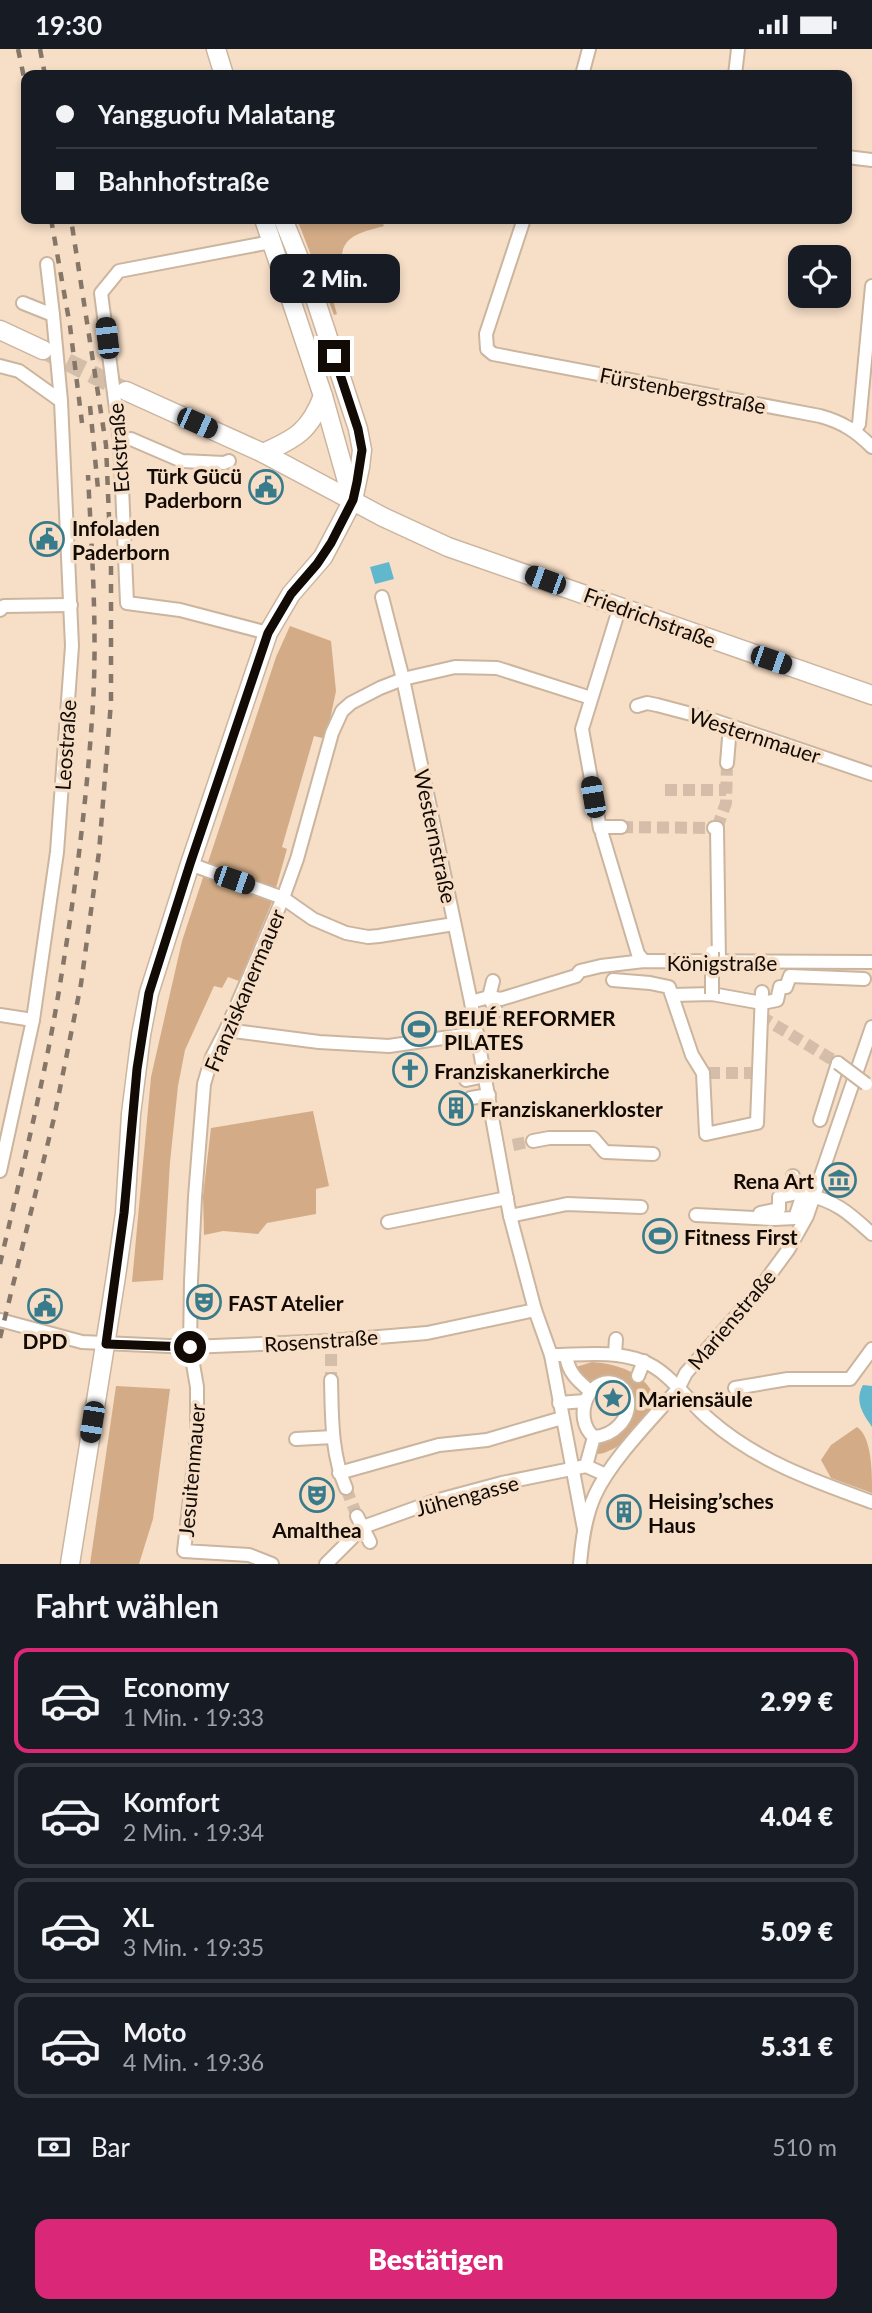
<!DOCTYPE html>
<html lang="de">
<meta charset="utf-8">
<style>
body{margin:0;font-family:Lato,sans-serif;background:#242831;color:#f1f3f6;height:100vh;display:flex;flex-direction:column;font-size:26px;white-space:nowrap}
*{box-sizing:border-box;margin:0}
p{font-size:23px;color:#9ea1a6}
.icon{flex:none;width:38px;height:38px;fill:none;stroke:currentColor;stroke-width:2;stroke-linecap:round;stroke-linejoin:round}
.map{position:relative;height:1515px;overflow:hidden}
.panel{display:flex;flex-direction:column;background:#171b24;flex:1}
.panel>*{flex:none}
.hud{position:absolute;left:21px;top:21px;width:831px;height:154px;border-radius:14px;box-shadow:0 4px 10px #0003;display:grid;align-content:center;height:154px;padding:0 35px;background:#171b24}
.buttons{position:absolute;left:788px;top:196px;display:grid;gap:14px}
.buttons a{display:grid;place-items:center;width:63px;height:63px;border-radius:14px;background:#171b24;box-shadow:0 4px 10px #0003;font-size:35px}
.end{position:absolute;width:32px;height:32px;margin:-16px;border:9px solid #120a04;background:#fff;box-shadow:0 0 0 4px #fff}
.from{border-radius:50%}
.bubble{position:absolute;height:49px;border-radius:14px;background:#171b24;box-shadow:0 4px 10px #0003;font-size:23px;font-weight:800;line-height:49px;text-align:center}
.car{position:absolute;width:21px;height:42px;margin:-21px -10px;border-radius:9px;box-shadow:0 0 5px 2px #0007;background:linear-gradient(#222 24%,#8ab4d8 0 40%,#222 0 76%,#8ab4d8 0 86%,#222 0)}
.hud b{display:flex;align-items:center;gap:24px;height:66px;font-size:26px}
.hud b+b{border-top:2px solid #363941}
.hud i{width:18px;height:18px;background:#f1f3f6}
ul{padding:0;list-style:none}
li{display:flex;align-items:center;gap:21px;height:105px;margin:0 14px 10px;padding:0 21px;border:4px solid #363941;border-radius:14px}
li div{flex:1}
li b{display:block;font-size:26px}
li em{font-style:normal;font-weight:800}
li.selected{border-color:#db2777}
li>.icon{width:63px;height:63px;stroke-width:1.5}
h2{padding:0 35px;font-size:32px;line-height:84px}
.pay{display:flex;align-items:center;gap:18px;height:77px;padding:0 35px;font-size:26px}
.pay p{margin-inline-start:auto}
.button{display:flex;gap:14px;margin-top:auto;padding:14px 35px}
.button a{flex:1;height:80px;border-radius:14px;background:#db2777;color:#fff;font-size:28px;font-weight:800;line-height:80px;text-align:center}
.status{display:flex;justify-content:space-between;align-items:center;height:49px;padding:0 35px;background:#171b24;direction:ltr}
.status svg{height:19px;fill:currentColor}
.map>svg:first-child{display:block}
.green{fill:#d3ac87}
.water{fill:#61b8cc}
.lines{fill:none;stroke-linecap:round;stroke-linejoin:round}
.street-tunnel{stroke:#d4beaa;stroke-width:12;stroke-dasharray:12 6;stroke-linecap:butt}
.secondary-tunnel{stroke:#d4beaa;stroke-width:18;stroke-dasharray:18 9;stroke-linecap:butt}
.street-casing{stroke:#cbb59f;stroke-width:16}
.secondary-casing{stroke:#cbb59f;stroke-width:21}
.street{stroke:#fff;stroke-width:12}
.secondary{stroke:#fff;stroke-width:18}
.rail{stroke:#867667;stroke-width:4.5;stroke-dasharray:9 9;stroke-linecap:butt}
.street-bridge-casing{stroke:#cbb59f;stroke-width:16;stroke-linecap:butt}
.street-bridge{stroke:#fff;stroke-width:12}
.route{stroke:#120a04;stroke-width:9}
.labels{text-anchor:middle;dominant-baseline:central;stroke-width:7;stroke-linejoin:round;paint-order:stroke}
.street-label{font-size:21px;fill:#120a04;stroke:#f6dec7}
.poi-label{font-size:21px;font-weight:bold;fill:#120a04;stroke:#f6dec7;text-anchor:start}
</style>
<div class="status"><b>19:30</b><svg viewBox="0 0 49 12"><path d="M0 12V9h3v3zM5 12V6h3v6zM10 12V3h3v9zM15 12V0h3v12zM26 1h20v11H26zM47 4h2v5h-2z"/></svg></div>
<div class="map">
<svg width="872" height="1515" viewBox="0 0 872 1515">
<rect width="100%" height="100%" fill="#f6dec7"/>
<g class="green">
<path d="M297,170H381L384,177C367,182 343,185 342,207L336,212L323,217L337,265L334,266Z"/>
<polygon points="290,577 331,592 336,642 326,690 314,687 282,798 287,800 272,853 239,932 228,928 222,939 214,937 185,1001 178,1037 170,1113 163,1231 132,1233 151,1028 182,892 276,608"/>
<polygon points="313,1062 329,1137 316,1140 316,1165 267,1174 258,1185 223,1182 204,1186 203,1147 211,1079"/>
<path d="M592,1313C617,1315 645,1323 655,1349C654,1354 653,1361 650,1366C642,1380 613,1406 596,1405L595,1401L597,1397C616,1387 645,1370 633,1344C630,1338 624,1331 617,1330C610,1329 597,1334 590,1335L577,1322L576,1318Z"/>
<polygon points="116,1337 170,1340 153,1470 139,1515 90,1515"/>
<path d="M857,1378C872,1388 872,1423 872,1444L831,1429L821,1411L831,1396Z"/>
</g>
<g class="water">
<polygon points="389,513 394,530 375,535 370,518"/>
<path d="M863,1336L872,1337V1378C863,1365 854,1352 863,1336Z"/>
</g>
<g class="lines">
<g class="street-tunnel">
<polyline points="665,741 726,741"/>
<polyline points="621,778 714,779"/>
<polyline points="717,779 726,754 727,714"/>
<polyline points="760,967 838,1014"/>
<polyline points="708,1024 751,1024"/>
<polyline points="513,1096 533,1092"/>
<polyline points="331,1305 331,1331"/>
<polyline points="346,1439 357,1467"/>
</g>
<polyline class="secondary-tunnel" points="43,301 126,342"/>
<g class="street-casing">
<g id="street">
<polyline points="582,26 589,0"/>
<polyline points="735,26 738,0"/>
<polyline points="847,108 872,111"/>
<path d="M524,170L486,285L487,300L493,305L820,367C842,373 856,382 872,398"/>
<polyline points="47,215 53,266"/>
<polyline points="0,317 19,322 61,352"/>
<polyline points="855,381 859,375 872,237"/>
<polyline points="120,391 131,390 182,412 224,414 229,412"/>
<polyline points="382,548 403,630 471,953 510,1167 535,1261 551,1306 584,1480"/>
<polyline points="0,561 4,557 71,556"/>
<polyline points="268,584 180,561 127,554 120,391 101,244 119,222 271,193"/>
<polyline points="637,657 647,654 657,656 710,670 872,725"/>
<polyline points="727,714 730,677"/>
<polyline points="600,778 621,778"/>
<polyline points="714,779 717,779 719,914"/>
<polyline points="600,780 582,680 620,557"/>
<polyline points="602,785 638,905 644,912"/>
<polyline points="190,815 283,849 313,870 346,884 368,888 379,887 454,875"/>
<polyline points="613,931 650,934 669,938 692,1006 703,1024 706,1085 757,1074 762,943"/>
<polyline points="493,932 489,948 496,962"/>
<polyline points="673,946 712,945 762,954 777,951 780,938 786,938 790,927 864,930"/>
<polyline points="471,953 489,948 501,950 576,927 580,922 601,917 644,912 872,913"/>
<polyline points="0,966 33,971"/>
<polyline points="226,981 319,993 389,997 477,984"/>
<polyline points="466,1031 485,1027"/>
<polyline points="471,1049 489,1046"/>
<polyline points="820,1071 838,1014"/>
<polyline points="533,1092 549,1089 593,1089 605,1103 653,1105"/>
<polyline points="0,1122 33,971 57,803 72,597 61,352 53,266 23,254"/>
<polyline points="760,1164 779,1160 779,1148 793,1145 793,1127"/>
<path d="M696,1166L774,1170L795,1169L803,1145C835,1151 849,1164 872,1185"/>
<polyline points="510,1167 567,1155 641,1158"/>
<polyline points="388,1173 507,1149"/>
<polyline points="0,1271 82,1293 190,1298 331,1292 427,1284 535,1261"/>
<polyline points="615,1305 616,1290"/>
<path d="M551,1306C581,1306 613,1301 642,1312C670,1322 688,1353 710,1371C757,1412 814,1432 872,1453"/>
<path d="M566,1306C568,1323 577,1331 590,1342"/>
<polyline points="638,1327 644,1312"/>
<path d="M331,1331C332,1368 331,1405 346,1439"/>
<polyline points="735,1339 788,1330 850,1330 872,1300"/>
<polyline points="559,1354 585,1352"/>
<polyline points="296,1390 333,1388"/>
<path d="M586,1417L594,1388C570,1368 591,1320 620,1337C626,1341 627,1346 628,1351C630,1371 613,1387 594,1388"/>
<polyline points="339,1424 439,1396 487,1391 562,1369"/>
<polyline points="357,1467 370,1493"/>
<polyline points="272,1515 249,1506 184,1502 197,1389 197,1338 190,1298 191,1232 195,1148 204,1035 212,1008 226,981 283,849 297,810 332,684 342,662 351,654 380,639 403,630 455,618 497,619 591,649"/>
<polyline points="326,1515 363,1478 435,1452 502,1434 586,1417 606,1426"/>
<path d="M580,1515C582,1492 585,1468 595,1446C611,1411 652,1370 678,1340L686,1324L755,1246L788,1201L807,1167L872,978"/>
</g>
</g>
<g class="secondary-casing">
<g id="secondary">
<polyline points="216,0 224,26"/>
<polyline points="264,170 323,347 352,450"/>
<polyline points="0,281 43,301"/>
<polyline points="126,342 263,404 383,468 448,498 872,646"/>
<path d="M263,404C295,390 310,382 323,347"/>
<polyline points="70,1515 116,1227 125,1164 131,1065 141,986 149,944 190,815 268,584 291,545 323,508 353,451 360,418 362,401 358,380 314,246 283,170"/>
</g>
</g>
<use href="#street" class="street"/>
<use href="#secondary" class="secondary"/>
<g class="rail">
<polyline points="18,0 26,38"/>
<polyline points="40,0 45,26"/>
<polyline points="51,170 70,277 82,374"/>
<polyline points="90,357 98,440"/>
<path d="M0,1215C22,1120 46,1025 61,929C75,843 86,757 92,670C98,589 92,507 88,426"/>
<polyline points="0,1289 54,1069 81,935 99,803 111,653 111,516 106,396 71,170"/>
</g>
<g class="street-bridge-casing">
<g id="street-bridge">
<polyline points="712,903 712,945"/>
<polyline points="838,1014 866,1035"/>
</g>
</g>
<use href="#street-bridge" class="street-bridge"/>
</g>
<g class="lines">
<polyline class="route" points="190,1298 106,1295 124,1164 137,1020 149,944 190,815 268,584 291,545 317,515 331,494 353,451 357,433 362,401 358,380 334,307"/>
</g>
<defs>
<g id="civic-ring" transform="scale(1.75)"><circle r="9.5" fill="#f6dec7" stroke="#387b8b" stroke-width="1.5"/><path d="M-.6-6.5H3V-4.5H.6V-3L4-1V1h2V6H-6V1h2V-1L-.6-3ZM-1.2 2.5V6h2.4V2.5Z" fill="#387b8b"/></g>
<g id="stadium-ring" transform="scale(1.75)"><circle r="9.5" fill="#f6dec7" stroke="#387b8b" stroke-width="1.5"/><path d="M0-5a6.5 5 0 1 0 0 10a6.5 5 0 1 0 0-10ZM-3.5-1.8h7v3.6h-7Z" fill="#387b8b"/></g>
<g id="church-ring" transform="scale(1.75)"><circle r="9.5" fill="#f6dec7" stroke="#387b8b" stroke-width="1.5"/><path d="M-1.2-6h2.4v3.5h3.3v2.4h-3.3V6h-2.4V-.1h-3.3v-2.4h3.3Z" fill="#387b8b"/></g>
<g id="building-ring" transform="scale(1.75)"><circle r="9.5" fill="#f6dec7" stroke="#387b8b" stroke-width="1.5"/><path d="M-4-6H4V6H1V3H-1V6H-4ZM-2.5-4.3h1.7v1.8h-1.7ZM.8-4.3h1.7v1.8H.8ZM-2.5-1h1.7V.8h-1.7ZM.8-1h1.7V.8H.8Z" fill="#387b8b"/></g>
<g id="museum-ring" transform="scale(1.75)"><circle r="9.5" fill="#f6dec7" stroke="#387b8b" stroke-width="1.5"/><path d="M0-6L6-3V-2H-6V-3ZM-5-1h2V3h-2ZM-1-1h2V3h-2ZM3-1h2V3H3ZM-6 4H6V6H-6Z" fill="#387b8b"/></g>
<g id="theatre-ring" transform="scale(1.75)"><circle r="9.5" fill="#f6dec7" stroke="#387b8b" stroke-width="1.5"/><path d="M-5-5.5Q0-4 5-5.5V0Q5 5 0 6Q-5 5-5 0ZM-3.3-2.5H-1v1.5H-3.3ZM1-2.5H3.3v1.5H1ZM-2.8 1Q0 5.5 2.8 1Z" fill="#387b8b"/></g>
<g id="sight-ring" transform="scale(1.75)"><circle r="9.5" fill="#f6dec7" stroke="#387b8b" stroke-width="1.5"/><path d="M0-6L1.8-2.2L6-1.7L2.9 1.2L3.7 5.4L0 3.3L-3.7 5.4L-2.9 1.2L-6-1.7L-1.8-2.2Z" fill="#387b8b"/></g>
</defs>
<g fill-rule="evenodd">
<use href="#civic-ring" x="266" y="438"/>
<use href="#civic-ring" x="47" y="490"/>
<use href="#stadium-ring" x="419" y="980"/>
<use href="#church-ring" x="410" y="1021"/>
<use href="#building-ring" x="456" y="1059"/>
<use href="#museum-ring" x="839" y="1131"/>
<use href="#stadium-ring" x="660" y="1187"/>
<use href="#theatre-ring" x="204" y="1253"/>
<use href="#civic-ring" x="45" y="1257"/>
<use href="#sight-ring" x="613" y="1349"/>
<use href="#theatre-ring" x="317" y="1446"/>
<use href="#building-ring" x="624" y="1463"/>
</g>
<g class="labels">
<g class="street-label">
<text transform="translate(683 341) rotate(11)">Fürstenbergstraße</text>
<text transform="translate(118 399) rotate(-94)">Eckstraße</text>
<text transform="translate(650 568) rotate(20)">Friedrichstraße</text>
<text transform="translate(755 686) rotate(18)">Westernmauer</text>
<text transform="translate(65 696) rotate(-86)">Leostraße</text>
<text transform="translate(436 787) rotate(78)">Westernstraße</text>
<text x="722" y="913">Königstraße</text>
<text transform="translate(244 941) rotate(-67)">Franziskanermauer</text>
<text transform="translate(731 1270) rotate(-50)">Marienstraße</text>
<text transform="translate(321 1291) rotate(-4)">Rosenstraße</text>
<text transform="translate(191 1421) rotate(-85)">Jesuitenmauer</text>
<text transform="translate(467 1446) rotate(-15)">Jühengasse</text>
</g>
<g class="poi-label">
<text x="242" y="426" text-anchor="end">Türk Gücü<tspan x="242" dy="24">Paderborn</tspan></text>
<text x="72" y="478">Infoladen<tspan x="72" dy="24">Paderborn</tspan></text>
<text x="444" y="968">BEIJÉ REFORMER<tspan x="444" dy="24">PILATES</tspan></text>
<text x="434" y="1021">Franziskanerkirche</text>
<text x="480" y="1059">Franziskanerkloster</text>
<text x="814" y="1131" text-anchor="end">Rena Art</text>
<text x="684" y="1187">Fitness First</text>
<text x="228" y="1253">FAST Atelier</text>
<text x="45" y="1291" text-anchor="middle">DPD</text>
<text x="638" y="1349">Mariensäule</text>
<text x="648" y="1451">Heising’sches<tspan x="648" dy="24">Haus</tspan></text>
<text x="317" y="1480" text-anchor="middle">Amalthea</text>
</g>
</g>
</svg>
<div class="buttons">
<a><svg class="icon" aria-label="locate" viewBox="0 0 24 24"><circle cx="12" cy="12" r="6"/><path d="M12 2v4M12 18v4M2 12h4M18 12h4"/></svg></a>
</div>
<i class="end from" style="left:190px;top:1298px"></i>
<i class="end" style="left:334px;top:307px"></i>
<div class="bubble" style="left:270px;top:205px;width:130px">2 Min.</div>
<i class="car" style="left:107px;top:289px;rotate:353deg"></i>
<i class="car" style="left:197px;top:374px;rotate:114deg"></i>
<i class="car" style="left:545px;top:531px;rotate:290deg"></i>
<i class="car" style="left:771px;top:611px;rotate:109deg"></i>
<i class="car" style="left:593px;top:748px;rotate:350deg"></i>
<i class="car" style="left:234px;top:831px;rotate:109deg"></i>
<i class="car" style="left:92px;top:1373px;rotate:189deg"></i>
<div class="hud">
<b><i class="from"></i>Yangguofu Malatang</b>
<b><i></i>Bahnhofstraße</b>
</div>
</div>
<section class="panel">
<h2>Fahrt wählen</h2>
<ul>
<li class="selected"><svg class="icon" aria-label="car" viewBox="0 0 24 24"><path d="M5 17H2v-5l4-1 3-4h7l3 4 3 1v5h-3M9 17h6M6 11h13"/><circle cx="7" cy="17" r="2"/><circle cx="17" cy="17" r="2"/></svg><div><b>Economy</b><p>1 Min. · 19:33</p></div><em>2.99 €</em></li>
<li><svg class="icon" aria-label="car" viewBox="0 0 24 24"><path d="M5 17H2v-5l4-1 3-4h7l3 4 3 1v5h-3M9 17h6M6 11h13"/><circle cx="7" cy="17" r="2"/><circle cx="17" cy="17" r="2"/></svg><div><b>Komfort</b><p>2 Min. · 19:34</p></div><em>4.04 €</em></li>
<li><svg class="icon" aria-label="car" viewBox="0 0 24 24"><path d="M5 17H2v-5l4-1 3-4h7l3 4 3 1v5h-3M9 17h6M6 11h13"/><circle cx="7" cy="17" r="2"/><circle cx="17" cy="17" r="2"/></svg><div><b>XL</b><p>3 Min. · 19:35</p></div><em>5.09 €</em></li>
<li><svg class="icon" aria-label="car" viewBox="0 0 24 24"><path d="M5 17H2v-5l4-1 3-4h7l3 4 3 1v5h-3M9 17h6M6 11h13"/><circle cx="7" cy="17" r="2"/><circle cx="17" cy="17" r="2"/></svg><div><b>Moto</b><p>4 Min. · 19:36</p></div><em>5.31 €</em></li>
</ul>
<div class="pay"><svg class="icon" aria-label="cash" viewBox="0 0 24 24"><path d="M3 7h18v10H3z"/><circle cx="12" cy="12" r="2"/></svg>Bar<p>510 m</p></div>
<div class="button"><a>Bestätigen</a></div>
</section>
